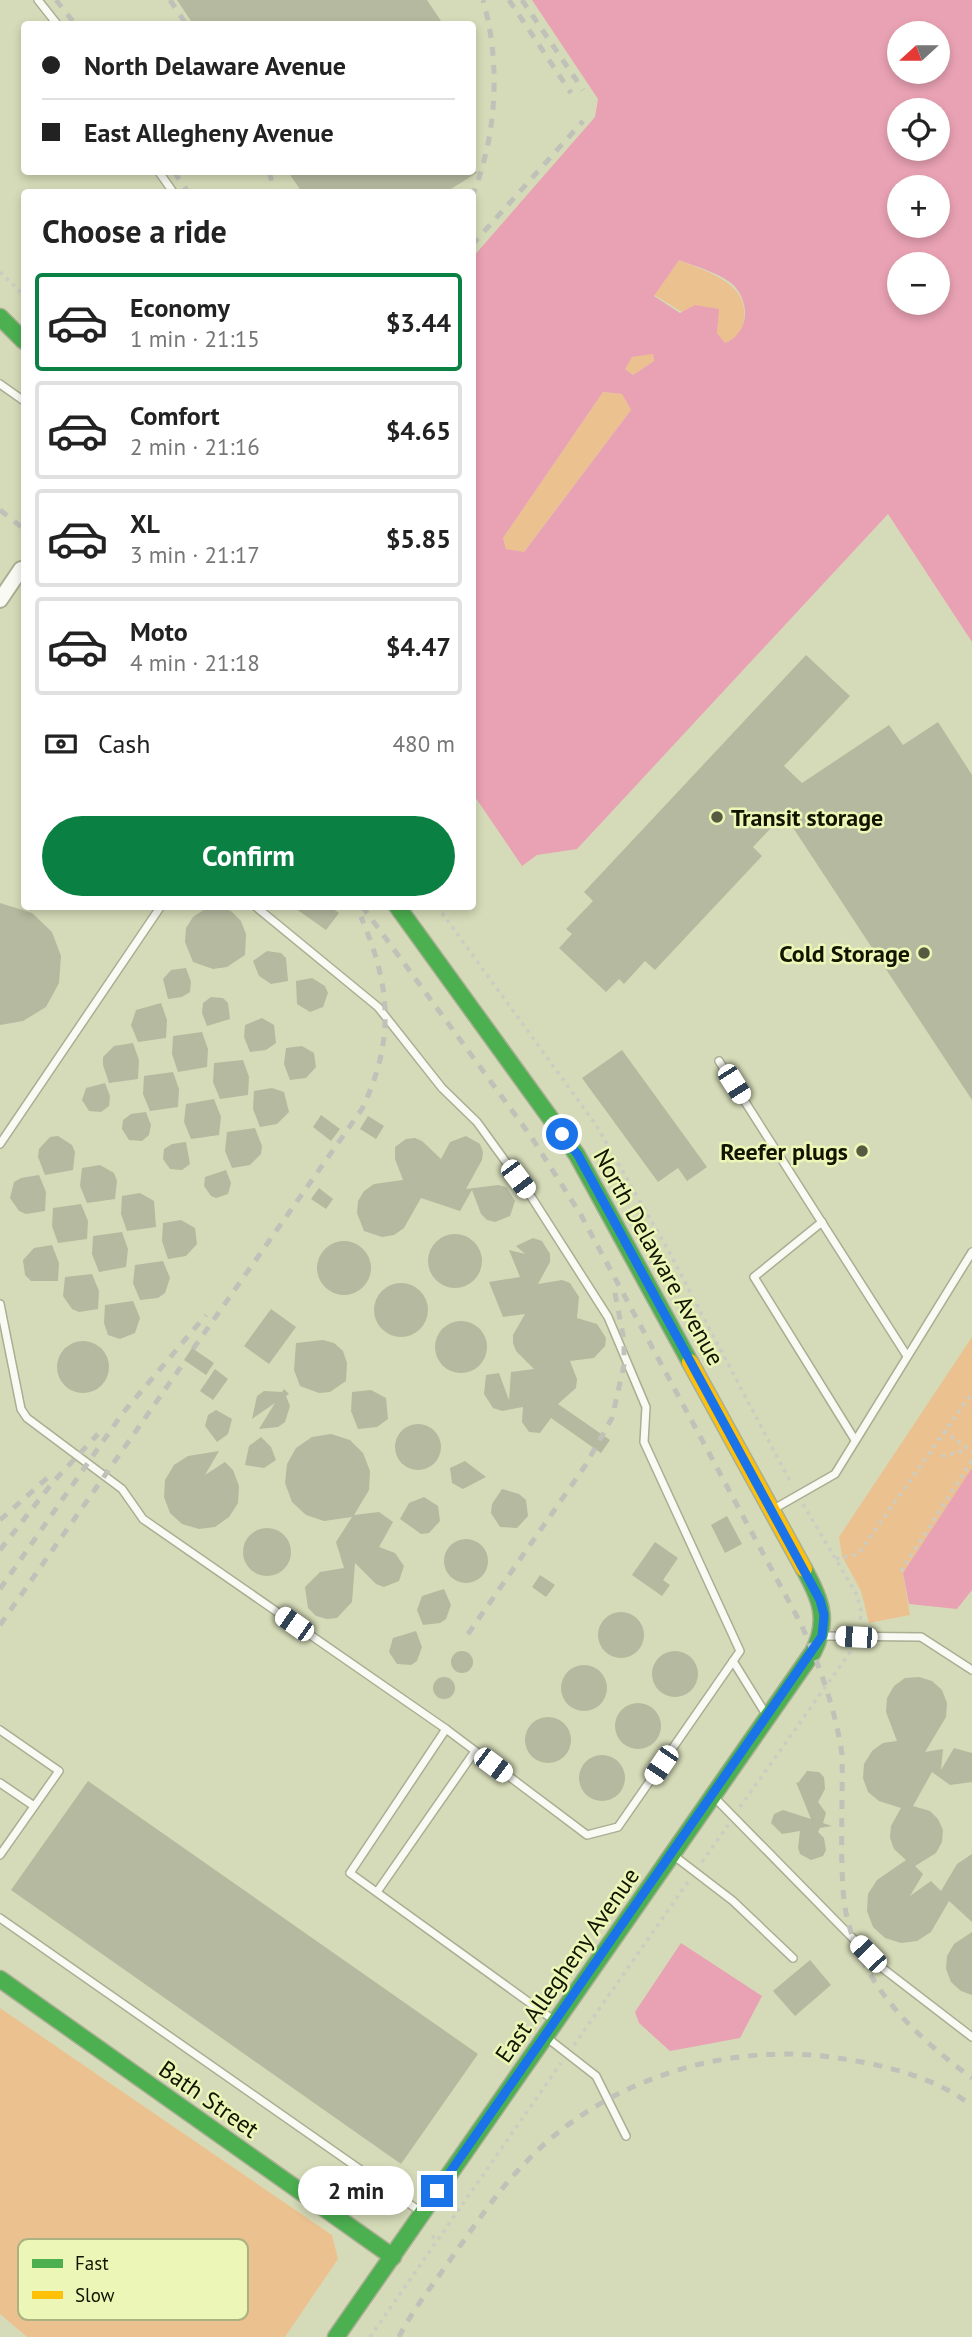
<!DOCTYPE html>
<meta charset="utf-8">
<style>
body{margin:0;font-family:"PT Sans",sans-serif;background:#f6f6f6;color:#222;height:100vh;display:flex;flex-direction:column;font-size:26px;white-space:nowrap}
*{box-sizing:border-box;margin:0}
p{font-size:23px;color:#767676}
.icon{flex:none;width:38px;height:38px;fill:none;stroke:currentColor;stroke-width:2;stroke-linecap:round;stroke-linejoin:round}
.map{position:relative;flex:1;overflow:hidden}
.sheet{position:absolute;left:21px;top:189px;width:455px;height:721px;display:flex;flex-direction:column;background:#fff;border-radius:7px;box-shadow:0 4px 10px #0003}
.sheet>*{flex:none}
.hud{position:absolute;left:21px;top:21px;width:455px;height:154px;border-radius:7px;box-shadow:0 4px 10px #0003;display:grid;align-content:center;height:154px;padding:0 21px;background:#fff}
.needle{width:46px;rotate:249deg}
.buttons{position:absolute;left:887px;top:21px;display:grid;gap:14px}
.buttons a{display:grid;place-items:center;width:63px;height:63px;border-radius:50%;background:#fff;box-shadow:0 4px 10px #0003;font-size:35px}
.end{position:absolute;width:32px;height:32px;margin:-16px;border:9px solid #1a73e8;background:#fff;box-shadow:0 0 0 4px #fff}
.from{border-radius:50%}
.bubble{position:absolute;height:49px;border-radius:24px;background:#fff;box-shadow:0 4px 10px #0003;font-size:23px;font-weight:600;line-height:49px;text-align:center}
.car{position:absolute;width:21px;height:42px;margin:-21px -10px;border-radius:9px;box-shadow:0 0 5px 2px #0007;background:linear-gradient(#fff 24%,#345 0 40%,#fff 0 76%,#345 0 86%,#fff 0)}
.hud b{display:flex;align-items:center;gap:24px;height:66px;font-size:26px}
.hud b+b{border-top:2px solid #e0e0e0}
.hud i{width:18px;height:18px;background:#222}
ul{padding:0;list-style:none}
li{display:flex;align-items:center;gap:21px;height:98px;margin:0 14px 10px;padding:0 7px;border:4px solid #e0e0e0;border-radius:7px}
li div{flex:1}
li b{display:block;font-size:26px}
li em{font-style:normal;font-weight:600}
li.on{border-color:#0b8043}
li>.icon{width:63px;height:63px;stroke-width:1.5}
h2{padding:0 21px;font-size:32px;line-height:84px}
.pay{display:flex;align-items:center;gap:18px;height:77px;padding:0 21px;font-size:26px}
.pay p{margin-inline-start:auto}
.button{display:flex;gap:14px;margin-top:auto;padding:14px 21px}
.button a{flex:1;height:80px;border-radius:42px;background:#0b8043;color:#fff;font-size:28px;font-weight:600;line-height:80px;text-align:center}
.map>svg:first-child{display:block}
.green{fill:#ecc190}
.water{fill:#e9a2b4;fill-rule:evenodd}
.building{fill:#b5b99f}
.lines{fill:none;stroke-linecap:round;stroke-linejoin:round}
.lane-casing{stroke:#aaae93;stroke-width:10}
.street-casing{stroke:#aaae93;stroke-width:18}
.fast-casing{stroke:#aaae93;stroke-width:19}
.slow-casing{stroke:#aaae93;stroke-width:19}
.path{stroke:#cbcdc3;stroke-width:3.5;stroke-dasharray:3.5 5;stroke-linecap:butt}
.lane{stroke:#f9faf4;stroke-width:7}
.street{stroke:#f9faf4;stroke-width:14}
.fast{stroke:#4caf50;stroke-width:16}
.slow{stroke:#ffc107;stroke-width:16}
.rail{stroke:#c0c1b8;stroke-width:5;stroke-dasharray:9 9;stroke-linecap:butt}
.route{stroke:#1a73e8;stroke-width:9}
.poi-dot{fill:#565a40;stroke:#ecf6b7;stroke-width:2.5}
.labels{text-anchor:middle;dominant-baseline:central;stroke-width:5;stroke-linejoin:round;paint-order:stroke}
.poi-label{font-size:24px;font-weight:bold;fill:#121400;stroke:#ecf6b7;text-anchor:end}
.street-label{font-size:24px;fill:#121400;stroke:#ecf6b7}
.key{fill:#ecf6b7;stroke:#abb280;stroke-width:2}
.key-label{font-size:19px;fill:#121400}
</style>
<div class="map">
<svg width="972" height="2337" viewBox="0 0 972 2337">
<rect width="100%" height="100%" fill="#d5dbb8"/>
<g class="green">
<path d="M679,260C706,272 749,282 744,319C743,332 737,338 725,343L717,333L654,295Z"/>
<polygon points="653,353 654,361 633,375 625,369 631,357"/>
<polygon points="603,392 622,394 631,410 523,553 506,549 503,538"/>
<polygon points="972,1337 972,1468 903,1573 910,1615 869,1623 861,1591 842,1556 839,1537"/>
<polygon points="0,2008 332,2235 338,2259 285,2337 27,2337 0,2314"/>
</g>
<g class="water">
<path d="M532,0H972V642L888,514L577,849L537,855L522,866L473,794V257L595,117L598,99ZM900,33H938V72H900ZM900,110H938V149H900ZM900,187H938V226H900ZM679,260C694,266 719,273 731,283C751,300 750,333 725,343L717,333L719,309L695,305L680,313L654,296ZM900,264H938V303H900ZM653,354L654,361L633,375L625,369L632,357ZM603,392L622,394L631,410L524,552L506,549L503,538Z"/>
<polygon points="972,1468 972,1590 957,1609 909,1604 903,1573"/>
<polygon points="681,1943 762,1996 740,2038 670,2051 639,2023 635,2012"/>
</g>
<g class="building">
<polygon points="177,0 427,0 443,24 193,24"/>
<polygon points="288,172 478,172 446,192 302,192"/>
<polygon points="806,655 850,696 784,766 802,783 889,725 903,745 938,722 972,775 972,1100 784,814 753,847 762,856 655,970 645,961 624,984 619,979 606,992 559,948 572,934 566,929 593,901 584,892"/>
<polygon points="0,903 32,913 52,932 61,956 59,983 46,1007 23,1021 0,1025"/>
<polygon points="292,906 329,906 339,913 326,930"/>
<polygon points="218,907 231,911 241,921 246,934 245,955 227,967 213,969 193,962 185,942 186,928 193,917 205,909"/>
<polygon points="267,951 281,953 286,958 288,981 271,984 259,976 253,961"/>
<polygon points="186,968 191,982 190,992 182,997 168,999 163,979 171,970"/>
<polygon points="312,978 325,986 328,993 323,1007 310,1012 297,1004 296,981"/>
<polygon points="211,997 223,998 228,1003 230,1019 207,1026 202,1013 203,1003"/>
<polygon points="161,1003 167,1020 166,1038 138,1042 131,1025 136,1010"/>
<polygon points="262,1018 274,1025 276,1043 266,1050 250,1052 244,1037 245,1025"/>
<polygon points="202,1032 208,1049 207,1067 178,1072 172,1054 173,1036"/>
<polygon points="133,1043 139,1060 138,1079 109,1083 103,1065 103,1057 114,1046"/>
<polygon points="302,1046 314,1053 316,1067 306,1078 290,1080 284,1064 286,1048"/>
<polygon points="622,1050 707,1167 687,1181 678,1168 658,1182 582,1078"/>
<polygon points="243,1060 249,1077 248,1095 220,1099 213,1082 214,1063"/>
<polygon points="173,1072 179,1089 178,1107 150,1111 143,1094 144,1076"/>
<polygon points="105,1083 110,1096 109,1106 101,1112 89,1111 82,1100 86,1088"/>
<polygon points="272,1088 284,1092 289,1112 277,1124 260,1127 253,1109 254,1091"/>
<polygon points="214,1099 221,1117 219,1135 191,1139 184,1122 186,1104"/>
<polygon points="146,1112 151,1125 149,1135 142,1141 129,1140 122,1129 123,1120 131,1114"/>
<polygon points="321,1115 340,1129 331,1141 313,1127"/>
<polygon points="368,1116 384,1126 376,1139 360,1129"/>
<polygon points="255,1128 262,1146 261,1154 250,1165 232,1168 225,1151 227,1132"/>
<polygon points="58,1136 72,1145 75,1152 73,1170 45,1175 38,1157 39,1149 50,1137"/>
<polygon points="466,1136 480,1144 483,1152 482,1160 466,1189 498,1185 506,1187 515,1201 510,1216 495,1222 487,1220 481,1214 472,1190 460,1211 421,1198 404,1228 394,1235 382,1237 364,1231 357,1213 358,1201 364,1191 374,1184 403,1180 395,1159 395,1147 406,1139 415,1138 422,1141 441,1159 450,1142"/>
<polygon points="186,1142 190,1164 182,1170 170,1169 163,1159 164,1149 172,1144"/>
<polygon points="100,1165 114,1173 117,1181 115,1199 87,1203 80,1186 82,1168"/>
<polygon points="226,1170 231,1183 228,1194 216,1198 211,1196 204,1186 205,1177"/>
<polygon points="39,1175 46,1192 45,1211 26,1214 19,1211 10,1198 14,1182 21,1178"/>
<polygon points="319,1188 333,1199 326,1209 311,1199"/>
<polygon points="140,1193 154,1201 156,1227 127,1231 121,1214 122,1196"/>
<polygon points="81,1204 88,1221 87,1239 58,1243 52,1226 53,1208"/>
<polygon points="181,1220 195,1228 197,1244 186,1256 168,1259 162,1241 163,1223"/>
<polygon points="122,1232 128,1249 126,1267 99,1272 92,1254 93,1236"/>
<circle cx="455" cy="1261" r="27"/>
<polygon points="533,1238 542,1241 550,1254 550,1262 538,1284 562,1280 570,1283 579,1297 577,1318 597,1324 606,1338 605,1346 594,1358 570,1361 577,1379 576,1388 558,1404 610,1440 601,1453 551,1418 540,1433 529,1432 522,1422 523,1407 502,1411 493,1408 484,1394 486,1375 499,1373 509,1400 511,1372 534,1369 516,1351 513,1343 513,1335 525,1314 503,1317 489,1282 520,1277 509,1250 525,1254 516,1246"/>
<circle cx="344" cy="1268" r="27"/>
<polygon points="52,1245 59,1263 58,1281 31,1281 25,1275 23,1260 34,1248"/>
<polygon points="163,1261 170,1278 165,1293 158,1298 140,1300 133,1283 135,1265"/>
<polygon points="92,1274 99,1291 98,1309 79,1312 72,1309 63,1296 65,1277"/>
<circle cx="401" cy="1310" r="27"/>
<polygon points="133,1301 140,1318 135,1333 120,1339 108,1335 104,1323 105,1305"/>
<polygon points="271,1309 296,1327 269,1364 244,1346"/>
<circle cx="461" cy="1347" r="26"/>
<polygon points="323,1340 334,1343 343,1351 347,1363 346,1381 330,1392 319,1393 300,1386 294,1370 296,1343"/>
<circle cx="83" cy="1367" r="26"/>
<polygon points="192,1348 214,1363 206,1375 184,1360"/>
<polygon points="215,1369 228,1379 213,1400 200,1391"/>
<polygon points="284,1389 289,1394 286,1396 290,1406 285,1422 278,1427 259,1429 275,1403 252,1419 257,1396 264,1391 282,1392"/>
<polygon points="371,1390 386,1398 388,1419 377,1427 358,1429 351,1411 352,1392"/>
<polygon points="216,1410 232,1419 228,1434 217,1442 205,1426 208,1415"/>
<circle cx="418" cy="1447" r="23"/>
<polygon points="331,1434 350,1440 363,1453 370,1471 369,1490 354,1515 379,1512 393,1522 379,1547 395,1553 404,1566 399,1581 384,1587 376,1584 355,1563 352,1602 337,1618 327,1619 316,1616 308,1608 305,1587 320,1572 344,1568 336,1542 352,1517 324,1521 306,1515 292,1502 285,1483 287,1464 296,1448 312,1437"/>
<polygon points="261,1437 271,1447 276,1460 264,1468 245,1465 249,1446"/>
<polygon points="219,1451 205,1475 225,1462 233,1470 239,1486 238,1503 229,1517 215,1527 199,1529 182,1524 170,1513 164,1497 165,1480 174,1465 188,1456"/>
<polygon points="465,1461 486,1477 463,1489 452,1483 450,1468"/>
<polygon points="502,1489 519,1494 526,1500 528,1516 517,1528 500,1527 491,1513 492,1504"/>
<polygon points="424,1497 438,1506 440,1521 429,1533 421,1534 400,1519 409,1503"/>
<polygon points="727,1516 742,1544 725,1553 711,1525"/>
<circle cx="267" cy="1552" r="24"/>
<circle cx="466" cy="1561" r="22"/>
<polygon points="655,1542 678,1558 663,1580 670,1585 662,1596 632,1575"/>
<polygon points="540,1575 555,1585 546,1597 532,1587"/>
<polygon points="444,1589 451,1605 446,1619 440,1623 423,1625 417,1610 422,1596"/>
<circle cx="621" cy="1635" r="23"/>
<polygon points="416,1631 422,1647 417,1661 411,1665 397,1664 389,1652 393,1638"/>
<circle cx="675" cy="1674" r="23"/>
<circle cx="462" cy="1662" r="11"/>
<circle cx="584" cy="1688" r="23"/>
<circle cx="444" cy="1688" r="11"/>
<polygon points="919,1677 932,1681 942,1690 947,1703 946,1717 925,1752 943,1749 941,1770 954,1748 972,1753 972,1782 950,1785 932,1772 913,1806 930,1811 938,1819 943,1830 942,1842 936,1853 915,1866 923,1874 910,1896 931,1881 941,1891 957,1864 972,1854 972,1922 949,1901 931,1932 917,1941 901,1943 885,1938 873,1927 867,1911 868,1894 877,1880 906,1860 894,1849 890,1838 891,1826 901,1808 879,1801 868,1792 863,1778 864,1764 872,1751 883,1743 897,1741 886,1712 887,1698 894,1686 905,1678"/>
<circle cx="638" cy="1726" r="23"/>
<circle cx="548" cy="1740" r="23"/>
<circle cx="602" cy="1778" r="23"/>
<polygon points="807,1771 819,1772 824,1777 825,1789 818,1802 826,1813 823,1823 832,1826 820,1828 818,1832 824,1838 826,1850 823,1856 811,1860 800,1854 798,1848 800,1831 782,1834 771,1823 774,1814 783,1810 811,1819 796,1782 798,1783"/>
<polygon points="88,1781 478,2054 401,2164 11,1890"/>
<polygon points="972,1932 972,1995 961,1991 951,1982 946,1969 947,1956 954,1944"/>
<polygon points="810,1960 831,1985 795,2016 773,1991"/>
</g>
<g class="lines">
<g class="lane-casing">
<g id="lane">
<polyline points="38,0 57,24"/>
<polyline points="159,172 173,192"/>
<polyline points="0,384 24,401"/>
<polyline points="719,1061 907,1356"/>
<polyline points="0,1144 161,906"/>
<polyline points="822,1222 754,1277 855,1440"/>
<polyline points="0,1304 21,1409 27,1418 122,1489 143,1519 446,1729 587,1835 618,1827 740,1651 644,1442 646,1407 608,1317 532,1198 477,1122 442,1088 378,1007 255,906"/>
<polyline points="772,1510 835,1474 972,1252"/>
<polyline points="823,1636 921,1637 972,1670"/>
<polyline points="733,1661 767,1716"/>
<polyline points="446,1729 350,1873 555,2021"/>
<polyline points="0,1730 59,1771 0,1855"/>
<polyline points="0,1783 34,1806"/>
<polyline points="714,1797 881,1967 972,2037"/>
<polyline points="673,1855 733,1901 793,1958"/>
<polyline points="377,1892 475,1751"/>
<polyline points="0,1918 421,2212"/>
<polyline points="546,2037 596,2076 626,2136"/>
</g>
</g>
<g class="street-casing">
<polyline id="street" points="0,600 21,569"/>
</g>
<g class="fast-casing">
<g id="fast">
<polyline points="0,317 24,341"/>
<polyline points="397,906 577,1155 690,1362"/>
<polyline points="0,1979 393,2257"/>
<path d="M336,2337L813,1652C830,1620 820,1598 804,1569"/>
</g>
</g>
<g class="slow-casing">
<polyline id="slow" points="690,1362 804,1569"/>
</g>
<g class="path">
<polyline points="0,272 24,295"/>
<polyline points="437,906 596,1125 667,1248 792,1485"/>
<polyline points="944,1431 972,1452"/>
<polyline points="942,1456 967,1450"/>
<polyline points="803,1504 857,1595 861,1610 860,1624"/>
<polyline points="836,1559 858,1554 972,1393"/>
<polyline points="901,1571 972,1460"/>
<polyline points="740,1807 853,1648"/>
<polyline points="702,1862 728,1825"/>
<polyline points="574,2045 690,1879"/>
<polyline points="432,2236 438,2241"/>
<polyline points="370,2337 561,2063"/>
</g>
<use href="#lane" class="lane"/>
<use href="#street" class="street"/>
<use href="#fast" class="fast"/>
<use href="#slow" class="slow"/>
<g class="rail">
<polyline points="56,0 75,24"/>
<polyline points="170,0 186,24"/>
<polyline points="509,0 571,93"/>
<polyline points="522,0 583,90"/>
<polyline points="174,172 188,192"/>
<polyline points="269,172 275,192"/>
<path d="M472,197C497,136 501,63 483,0"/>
<polyline points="472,245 583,121"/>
<polyline points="0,510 24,529"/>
<path d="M362,906L530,1135L581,1215L801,1624C820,1667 835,1708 842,1754C843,1799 840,1845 843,1889C848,1972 909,2032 972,2078"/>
<path d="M193,1349L362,1109C395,1040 391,986 361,917"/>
<polyline points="0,1520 47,1478"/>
<polyline points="0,1550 53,1482 98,1434"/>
<polyline points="0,1589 122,1414 206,1315"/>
<polyline points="0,1625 185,1361"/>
<polyline points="468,1634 585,1466 612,1418 624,1365 624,1340 614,1288"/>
<path d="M399,2337C414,2307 436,2281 455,2253C478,2221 499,2189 527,2161C605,2079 728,2041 838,2058C884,2065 936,2077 972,2106"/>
</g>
</g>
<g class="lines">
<polyline class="route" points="437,2191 822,1636 824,1615 820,1600 578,1155 562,1134"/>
</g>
<g class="poi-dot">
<circle cx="717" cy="817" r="7"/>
<circle cx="924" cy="953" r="7"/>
<circle cx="862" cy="1151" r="7"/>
</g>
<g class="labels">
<g class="poi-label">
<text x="731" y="817" text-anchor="start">Transit storage</text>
<text x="910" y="953">Cold Storage</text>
<text x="848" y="1151">Reefer plugs</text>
</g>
<g class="street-label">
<text transform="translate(659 1257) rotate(61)">North Delaware Avenue</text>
<text transform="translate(567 1965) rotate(-55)">East Allegheny Avenue</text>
<text transform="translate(209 2099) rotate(35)">Bath Street</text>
</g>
</g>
<rect x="18" y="2239" width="230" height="81" rx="10" class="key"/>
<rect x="32" y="2259" width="31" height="9" fill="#4caf50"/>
<rect x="32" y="2291" width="31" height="8" fill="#ffc107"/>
<g class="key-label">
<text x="75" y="2270">Fast</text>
<text x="75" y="2302">Slow</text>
</g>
</svg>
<div class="buttons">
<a><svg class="needle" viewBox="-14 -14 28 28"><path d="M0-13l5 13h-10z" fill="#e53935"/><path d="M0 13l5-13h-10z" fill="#767676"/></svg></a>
<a><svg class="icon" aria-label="locate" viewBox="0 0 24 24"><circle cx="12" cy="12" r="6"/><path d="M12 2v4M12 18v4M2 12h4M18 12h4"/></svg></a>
<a>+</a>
<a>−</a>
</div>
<i class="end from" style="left:562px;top:1134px"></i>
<i class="end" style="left:437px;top:2191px"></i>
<div class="bubble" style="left:298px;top:2166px;width:116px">2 min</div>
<i class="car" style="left:734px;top:1084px;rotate:148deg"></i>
<i class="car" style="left:518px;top:1179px;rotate:143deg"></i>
<i class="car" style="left:294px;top:1624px;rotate:305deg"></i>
<i class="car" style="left:856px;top:1637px;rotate:273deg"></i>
<i class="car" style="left:493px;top:1765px;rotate:127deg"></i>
<i class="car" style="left:661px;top:1765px;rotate:214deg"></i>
<i class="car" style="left:868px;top:1954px;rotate:316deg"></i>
<div class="hud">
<b><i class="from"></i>North Delaware Avenue</b>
<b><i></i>East Allegheny Avenue</b>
</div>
<section class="sheet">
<h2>Choose a ride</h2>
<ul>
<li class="on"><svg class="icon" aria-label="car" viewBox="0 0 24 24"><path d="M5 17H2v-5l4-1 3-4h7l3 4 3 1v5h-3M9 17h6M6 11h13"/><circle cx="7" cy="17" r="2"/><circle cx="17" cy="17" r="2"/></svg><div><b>Economy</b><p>1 min · 21:15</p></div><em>$3.44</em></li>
<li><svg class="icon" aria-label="car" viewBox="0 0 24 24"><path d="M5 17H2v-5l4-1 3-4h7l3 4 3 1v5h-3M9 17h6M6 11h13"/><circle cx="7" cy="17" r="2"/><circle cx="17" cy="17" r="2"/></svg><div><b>Comfort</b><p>2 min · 21:16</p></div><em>$4.65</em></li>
<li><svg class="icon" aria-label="car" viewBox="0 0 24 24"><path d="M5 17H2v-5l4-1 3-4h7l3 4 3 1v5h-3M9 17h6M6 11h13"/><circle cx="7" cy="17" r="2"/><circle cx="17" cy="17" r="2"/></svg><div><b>XL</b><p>3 min · 21:17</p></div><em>$5.85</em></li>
<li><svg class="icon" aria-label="car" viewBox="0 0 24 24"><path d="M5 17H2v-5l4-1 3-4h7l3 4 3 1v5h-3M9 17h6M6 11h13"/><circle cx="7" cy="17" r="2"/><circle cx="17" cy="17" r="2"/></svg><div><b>Moto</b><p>4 min · 21:18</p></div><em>$4.47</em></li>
</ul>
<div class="pay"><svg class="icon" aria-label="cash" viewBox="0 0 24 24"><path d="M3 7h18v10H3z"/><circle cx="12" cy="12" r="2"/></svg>Cash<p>480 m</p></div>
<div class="button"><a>Confirm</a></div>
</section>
</div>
